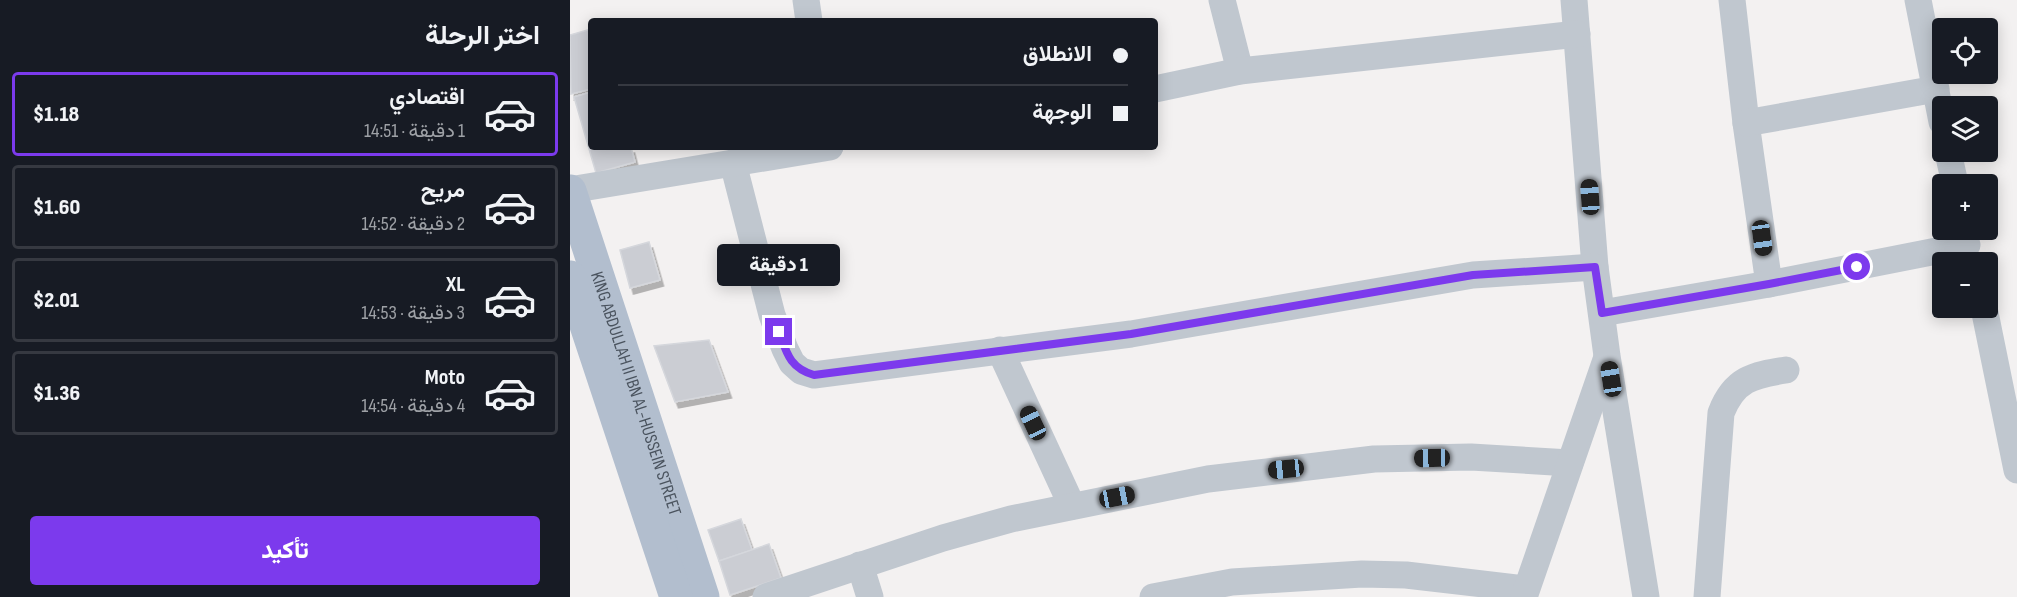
<!DOCTYPE html>
<html lang="ar">
<meta charset="utf-8">
<style>
body{margin:0;font-family:"Sofia Sans Condensed",Vazirmatn,sans-serif;background:#20242c;color:#f1f3f6;direction:rtl;height:100vh;display:flex;flex-direction:column;font-size:22px;white-space:nowrap}
*{box-sizing:border-box;margin:0}
p{font-size:20px;color:#9ea1a6}
.icon{flex:none;width:33px;height:33px;fill:none;stroke:currentColor;stroke-width:2;stroke-linecap:round;stroke-linejoin:round}
.map{position:relative;flex:1;overflow:hidden;direction:ltr}
.panel{display:flex;flex-direction:column;background:#171b24;width:570px}
.panel>*{flex:none}
.top-card{position:absolute;left:18px;top:18px;width:570px;height:132px;border-radius:6px;box-shadow:0 3px 15px #0003;direction:rtl;display:grid;align-content:center;height:132px;padding:0 30px;background:#171b24}
.tools{position:absolute;left:1362px;top:18px;display:grid;gap:12px}
.tools a{display:grid;place-items:center;width:66px;height:66px;border-radius:6px;background:#171b24;box-shadow:0 3px 15px #0003;font-size:30px}
.end{position:absolute;width:27px;height:27px;margin:-14px;border:8px solid #7c3aed;background:#fff;box-shadow:0 0 0 3px #fff}
.from{border-radius:50%}
.bubble{position:absolute;height:42px;border-radius:6px;background:#171b24;box-shadow:0 3px 15px #0003;font-size:20px;font-weight:800;line-height:42px;text-align:center;direction:rtl}
.car{position:absolute;width:18px;height:36px;margin:-18px -9px;border-radius:8px;box-shadow:0 0 4px 2px #0007;background:linear-gradient(#222 24%,#8ab4d8 0 40%,#222 0 76%,#8ab4d8 0 86%,#222 0)}
.top-card b{display:flex;align-items:center;gap:21px;height:57px;font-size:22px}
.top-card b+b{border-top:2px solid #363941}
.top-card i{width:15px;height:15px;background:#f1f3f6}
ul{padding:0;list-style:none}
li{display:flex;align-items:center;gap:18px;height:84px;margin:0 12px 9px;padding:0 18px;border:3px solid #363941;border-radius:6px}
li div{flex:1}
li b{display:block;font-size:22px}
li em{font-style:normal;font-weight:800}
li.selected{border-color:#7c3aed}
li>.icon{width:54px;height:54px;stroke-width:1.5}
h2{padding:0 30px;font-size:27px;line-height:72px}
.button{display:flex;gap:12px;margin-top:auto;padding:12px 30px}
.button a{flex:1;height:69px;border-radius:6px;background:#7c3aed;color:#fff;font-size:24px;font-weight:800;line-height:69px;text-align:center}
main{display:flex;flex:1;min-height:0}
.map>svg:first-child{display:block}
.building{fill:#cbcdd3;stroke:#d5d7dc;stroke-width:1.5;filter:url(#shadow)}
.lines{fill:none;stroke-linecap:round;stroke-linejoin:round}
.minor{stroke:#c0c7cf;stroke-width:27}
.major{stroke:#b2bece;stroke-width:33}
.route{stroke:#7c3aed;stroke-width:8}
.labels{text-anchor:middle;dominant-baseline:central;stroke-width:5;stroke-linejoin:round;paint-order:stroke}
.street-label{font-size:18px;fill:#4a535e;stroke:#fff}
</style>
<main>
<div class="map">
<svg width="1447" height="597" viewBox="0 0 1447 597">
<defs>
<filter id="shadow"><feDropShadow dx="3.5" dy="6" stdDeviation="0" flood-color="#0004"/></filter>
</defs>
<rect width="100%" height="100%" fill="#f3f1f1"/>
<g class="building">
<polygon points="21,29 21,89 1,94 0,35"/>
<polygon points="21,92 21,147 61,147 65,162 26,173 4,97"/>
<polygon points="79,242 90,280 60,288 50,250"/>
<polygon points="139,340 158,392 105,402 84,346"/>
<polygon points="171,519 182,550 149,561 138,530"/>
<polygon points="199,544 211,578 160,595 149,561"/>
</g>
<g class="lines">
<g class="minor">
<polyline points="236,0 239,21"/>
<polyline points="652,0 670,71"/>
<polyline points="1004,0 1025,267 1037,356 1076,597"/>
<polyline points="1162,0 1176,123 1199,284"/>
<polyline points="1348,0 1372,122"/>
<polyline points="585,89 670,71 1007,34"/>
<polyline points="1176,123 1366,89"/>
<polyline points="1378,152 1385,184"/>
<polyline points="163,163 202,315 215,349 222,363 231,371 244,375 561,334 903,275 1025,267"/>
<polyline points="0,190 260,147"/>
<polyline points="1414,308 1447,470"/>
<polyline points="1032,313 1199,284 1397,245"/>
<polyline points="430,350 502,506"/>
<polyline points="290,565 300,597"/>
<polyline points="196,597 373,538 441,519 638,479 804,459 901,457 1000,463"/>
<polyline points="583,597 662,582 792,574 836,575 956,589"/>
<polyline points="954,597 1036,360"/>
<path d="M1137,597L1151,413C1164,379 1183,375 1216,370"/>
</g>
<g class="major">
<path id="s1" d="M0,191L133,597"/>
<polyline points="0,277 106,597"/>
</g>
</g>
<g class="lines">
<path class="route" d="M209,332C217,354 220,368 244,375L561,334L903,275L1025,267L1032,313L1199,284L1287,267"/>
</g>
<g class="labels">
<g class="street-label">
<text stroke="none"><textPath href="#s1" startOffset="213">KING ABDULLAH II IBN AL-HUSSEIN STREET</textPath></text>
</g>
</g>
</svg>
<div class="tools">
<a><svg class="icon" aria-label="locate" viewBox="0 0 24 24"><circle cx="12" cy="12" r="6"/><path d="M12 2v4M12 18v4M2 12h4M18 12h4"/></svg></a>
<a><svg class="icon" aria-label="layers" viewBox="0 0 24 24"><path d="M12 4l9 5-9 5-9-5zM3 14l9 5 9-5"/></svg></a>
<a>+</a>
<a>−</a>
</div>
<i class="end from" style="left:1287px;top:267px"></i>
<i class="end" style="left:209px;top:332px"></i>
<div class="bubble" style="left:147px;top:244px;width:123px">1 دقيقة</div>
<i class="car" style="left:1020px;top:197px;rotate:356deg"></i>
<i class="car" style="left:1192px;top:238px;rotate:172deg"></i>
<i class="car" style="left:1041px;top:379px;rotate:351deg"></i>
<i class="car" style="left:463px;top:423px;rotate:335deg"></i>
<i class="car" style="left:862px;top:458px;rotate:269deg"></i>
<i class="car" style="left:716px;top:469px;rotate:264deg"></i>
<i class="car" style="left:547px;top:497px;rotate:79deg"></i>
<div class="top-card">
<b><i class="from"></i>الانطلاق</b>
<b><i></i>الوجهة</b>
</div>
</div>
<section class="panel">
<h2>اختر الرحلة</h2>
<ul>
<li class="selected"><svg class="icon" aria-label="car" viewBox="0 0 24 24"><path d="M5 17H2v-5l4-1 3-4h7l3 4 3 1v5h-3M9 17h6M6 11h13"/><circle cx="7" cy="17" r="2"/><circle cx="17" cy="17" r="2"/></svg><div><b>اقتصادي</b><p>1 دقيقة · 14:51</p></div><em>$1.18</em></li>
<li><svg class="icon" aria-label="car" viewBox="0 0 24 24"><path d="M5 17H2v-5l4-1 3-4h7l3 4 3 1v5h-3M9 17h6M6 11h13"/><circle cx="7" cy="17" r="2"/><circle cx="17" cy="17" r="2"/></svg><div><b>مريح</b><p>2 دقيقة · 14:52</p></div><em>$1.60</em></li>
<li><svg class="icon" aria-label="car" viewBox="0 0 24 24"><path d="M5 17H2v-5l4-1 3-4h7l3 4 3 1v5h-3M9 17h6M6 11h13"/><circle cx="7" cy="17" r="2"/><circle cx="17" cy="17" r="2"/></svg><div><b>XL</b><p>3 دقيقة · 14:53</p></div><em>$2.01</em></li>
<li><svg class="icon" aria-label="car" viewBox="0 0 24 24"><path d="M5 17H2v-5l4-1 3-4h7l3 4 3 1v5h-3M9 17h6M6 11h13"/><circle cx="7" cy="17" r="2"/><circle cx="17" cy="17" r="2"/></svg><div><b>Moto</b><p>4 دقيقة · 14:54</p></div><em>$1.36</em></li>
</ul>
<div class="button"><a>تأكيد</a></div>
</section>
</main>
